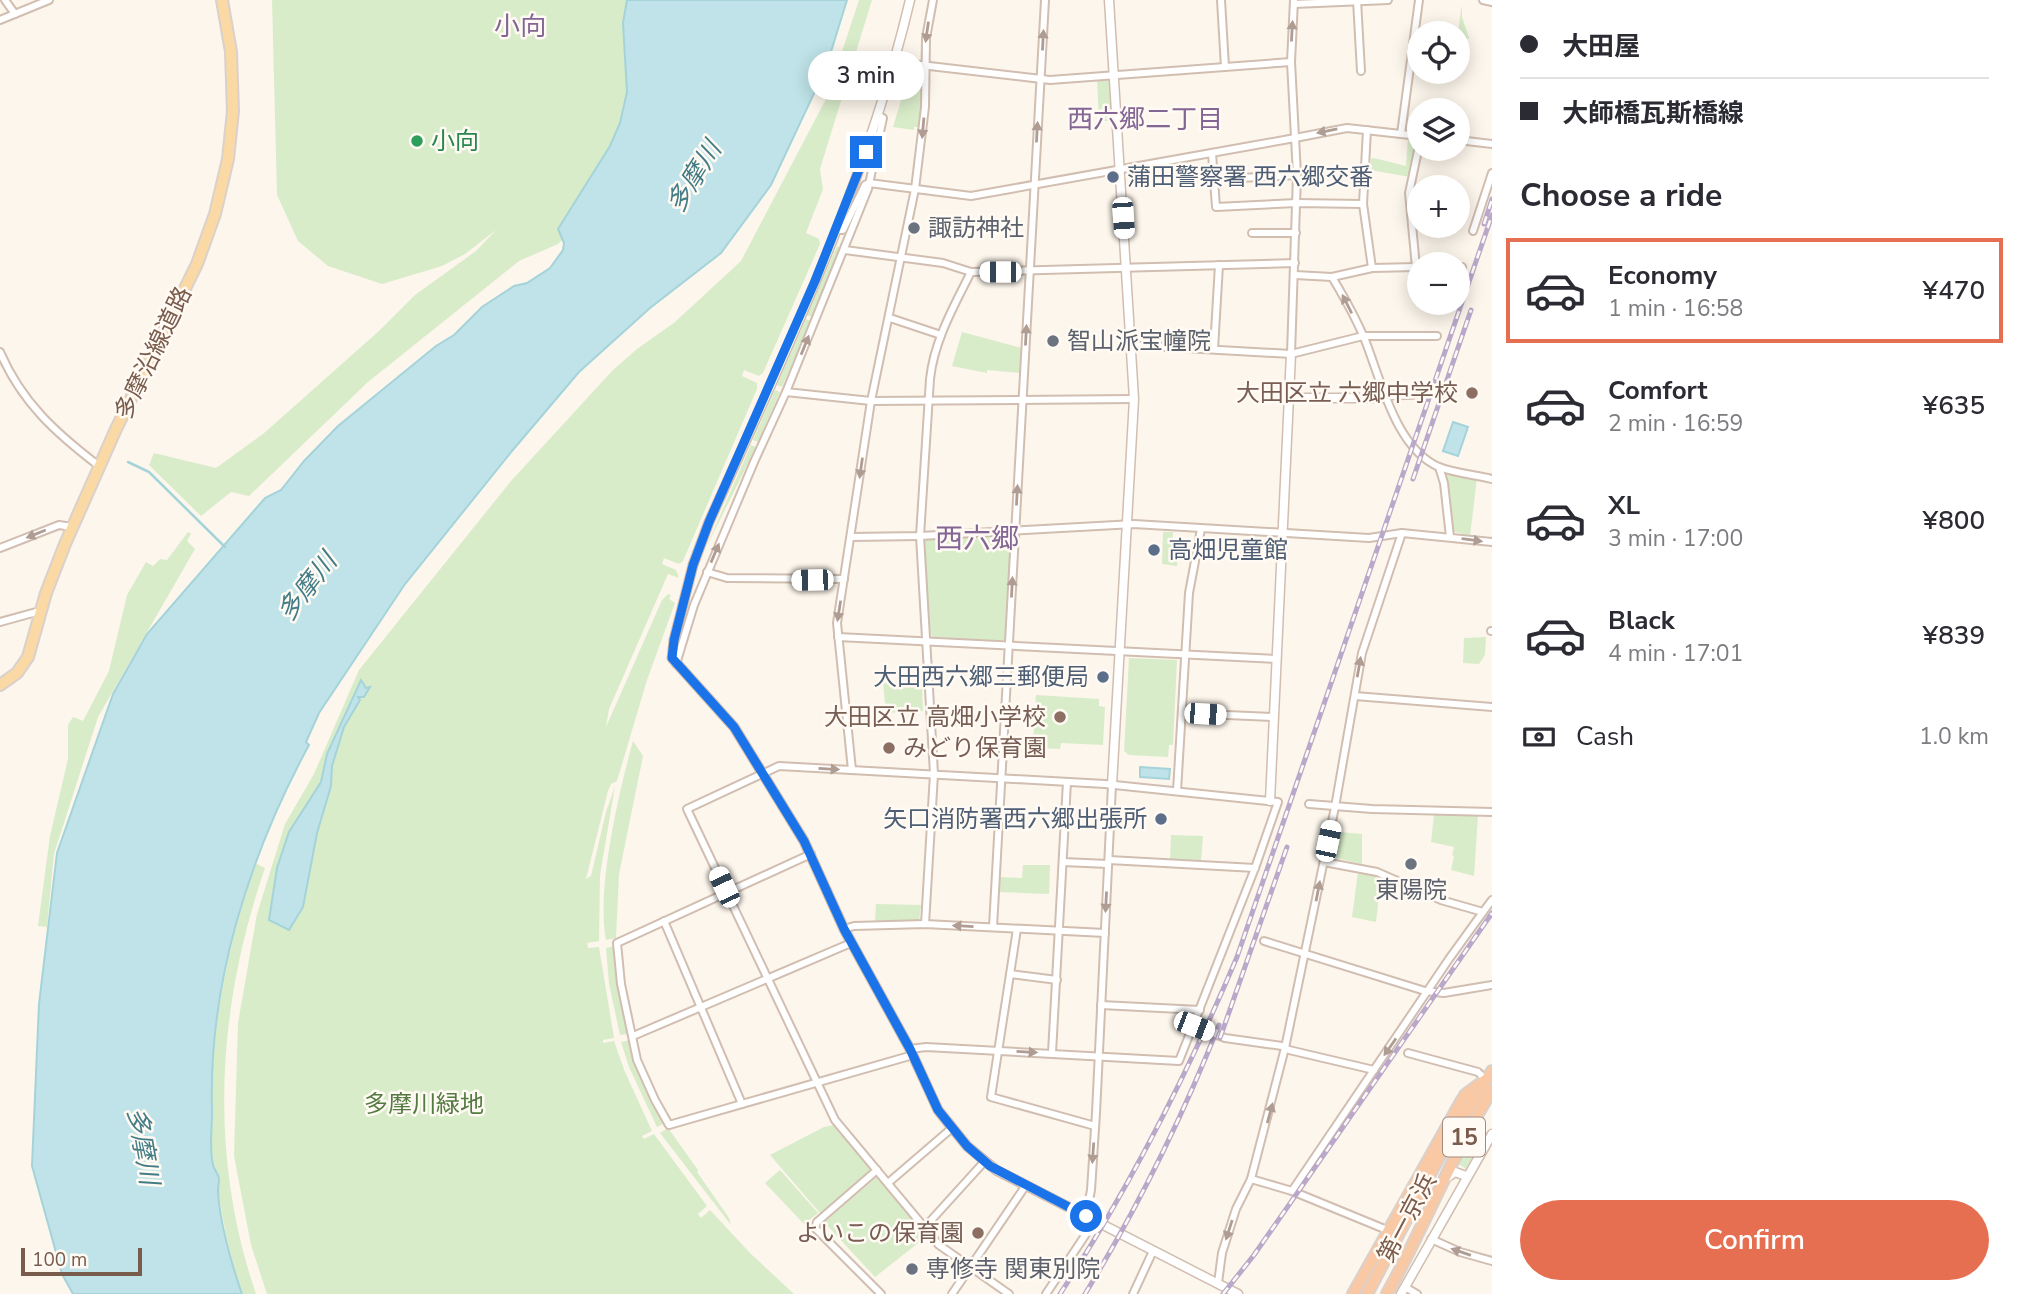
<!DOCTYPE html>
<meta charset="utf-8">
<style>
body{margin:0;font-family:"Nunito Sans","Noto Sans JP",sans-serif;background:#f7f7f7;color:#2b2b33;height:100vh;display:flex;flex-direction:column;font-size:26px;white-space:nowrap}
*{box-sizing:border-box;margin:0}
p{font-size:23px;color:#7c7c81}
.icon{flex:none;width:38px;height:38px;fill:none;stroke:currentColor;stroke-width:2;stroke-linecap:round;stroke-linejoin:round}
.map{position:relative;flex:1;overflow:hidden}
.sheet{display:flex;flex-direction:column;background:#fff;width:525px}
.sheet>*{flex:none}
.top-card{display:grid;align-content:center;height:154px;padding:0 28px;background:#fff}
.tools{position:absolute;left:1407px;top:21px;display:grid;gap:14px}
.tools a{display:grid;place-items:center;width:63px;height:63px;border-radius:50%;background:#fff;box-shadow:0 4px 18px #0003;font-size:35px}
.scale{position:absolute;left:21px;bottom:18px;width:121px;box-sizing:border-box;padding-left:7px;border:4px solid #7a5c4d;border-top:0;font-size:19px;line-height:24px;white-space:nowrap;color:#7a5c4d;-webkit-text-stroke:5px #fffaf3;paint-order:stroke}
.end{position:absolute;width:32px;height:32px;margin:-16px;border:9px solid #1a73e8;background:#fff;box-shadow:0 0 0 4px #fff}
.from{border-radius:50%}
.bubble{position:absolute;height:49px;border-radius:24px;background:#fff;box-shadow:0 4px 18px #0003;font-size:23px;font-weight:600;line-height:49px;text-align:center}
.car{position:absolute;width:21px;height:42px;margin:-21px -10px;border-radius:9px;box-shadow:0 0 5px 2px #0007;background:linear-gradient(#fff 24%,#345 0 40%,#fff 0 76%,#345 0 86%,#fff 0)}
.top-card b{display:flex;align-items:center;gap:24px;height:66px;font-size:26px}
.top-card b+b{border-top:2px solid #e1e1e2}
.top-card i{width:18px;height:18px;background:#2b2b33}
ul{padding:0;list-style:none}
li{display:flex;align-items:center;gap:21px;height:105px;margin:0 14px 10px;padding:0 14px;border:4px solid transparent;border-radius:0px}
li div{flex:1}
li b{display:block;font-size:26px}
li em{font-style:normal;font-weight:600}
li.active{border-color:#e76f51}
li>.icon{width:63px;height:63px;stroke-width:1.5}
h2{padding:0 28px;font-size:32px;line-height:84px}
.pay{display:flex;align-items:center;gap:18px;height:77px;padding:0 28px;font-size:26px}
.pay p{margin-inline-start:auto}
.primary-button{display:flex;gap:14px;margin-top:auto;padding:14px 28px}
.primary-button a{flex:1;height:80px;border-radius:42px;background:#e76f51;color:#fff;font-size:28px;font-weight:600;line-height:80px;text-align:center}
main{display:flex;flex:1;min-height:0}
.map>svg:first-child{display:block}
.green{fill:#d8ecc9}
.water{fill:#bfe3e8;stroke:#a5d3da;stroke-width:2}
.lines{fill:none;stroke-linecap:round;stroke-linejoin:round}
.stream{stroke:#a5d3da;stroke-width:2.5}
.minor-casing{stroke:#d1beb0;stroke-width:10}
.tertiary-casing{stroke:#d1beb0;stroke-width:11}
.primary-casing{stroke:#dad1cd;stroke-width:14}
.trunk-casing{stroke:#dad1cd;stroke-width:14}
.minor{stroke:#fff;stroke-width:6}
.tertiary{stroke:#fff;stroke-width:8}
.primary{stroke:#fbd9a5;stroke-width:10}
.trunk{stroke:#f9c8a4;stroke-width:10}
.rail-casing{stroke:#b9a8c9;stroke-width:5}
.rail{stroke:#fffaf3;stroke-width:2.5;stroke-dasharray:8;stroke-linecap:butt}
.oneway{fill:#af9d94}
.route{stroke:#1a73e8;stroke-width:9}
.leisure-dot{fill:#2e9e5b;stroke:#fffaf3;stroke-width:2.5}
.service-dot{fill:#5c6f8a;stroke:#fffaf3;stroke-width:2.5}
.worship-dot{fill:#6b7280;stroke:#fffaf3;stroke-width:2.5}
.education-dot{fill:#8d6e63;stroke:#fffaf3;stroke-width:2.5}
.labels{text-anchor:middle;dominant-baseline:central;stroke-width:5;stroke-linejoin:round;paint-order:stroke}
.shield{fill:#fffaf3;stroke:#a28b7f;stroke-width:2}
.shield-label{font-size:23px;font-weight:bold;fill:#7a5c4d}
.leisure-label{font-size:24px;fill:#27864d;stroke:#fffaf3;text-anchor:start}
.service-label{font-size:24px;fill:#4e5e75;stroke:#fffaf3;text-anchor:start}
.worship-label{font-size:24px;fill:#5b616d;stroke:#fffaf3;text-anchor:start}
.street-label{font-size:24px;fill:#7a5c4d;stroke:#fffaf3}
.education-label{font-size:24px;fill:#785e54;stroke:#fffaf3;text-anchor:end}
.park-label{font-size:24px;fill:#537a41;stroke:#fffaf3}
.neighbourhood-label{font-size:26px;fill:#846695;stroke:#fffaf3}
.water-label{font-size:26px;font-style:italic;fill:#437c86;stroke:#fffaf3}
.quarter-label{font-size:28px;fill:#846695;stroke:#fffaf3}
</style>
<main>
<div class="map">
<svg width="1492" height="1294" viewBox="0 0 1492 1294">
<rect width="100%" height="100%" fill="#fdf6ec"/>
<g class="green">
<polygon points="272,0 701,0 606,197 558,244 519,261 368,382 249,496 231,492 201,516 149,465 154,453 216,468 263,434 380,330 415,295 476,251 496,230 465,254 442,266 382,284 328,266 298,241 277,195"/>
<polygon points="859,0 872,0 820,169 823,189 806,233 819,239 820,244 763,373 759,376 744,370 742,376 757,383 757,389 683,561 679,564 664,558 662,564 676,570 679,578 668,574 609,709 606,727 662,600 668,594 671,595 669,599 675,603 647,680 617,781 611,784 608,791 586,879 591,876 606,812 615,786 600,875 599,941 587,943 588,948 599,947 614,1038 603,1040 603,1043 614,1041 625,1072 652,1131 642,1136 644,1139 654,1134 707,1206 698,1214 701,1218 710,1210 751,1254 794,1294 267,1294 251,1245 234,1156 238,1023 257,914 285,824 314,774 359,670 511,481 613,370 637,349 675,322 741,261 827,97"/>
<path d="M1462,5V17L1469,38L1462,41L1460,67L1458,65C1458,45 1458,23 1462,5Z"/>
<polygon points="911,67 922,69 920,127 914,127 914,130 893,127"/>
<polygon points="1097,80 1110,80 1112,121 1099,121"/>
<polygon points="1408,138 1419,138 1410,177 1370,170 1371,159 1374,158 1406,166"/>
<polygon points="837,246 840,248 839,253 812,317 807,315"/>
<polygon points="806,319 811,321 782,387 777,385"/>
<polygon points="962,332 1022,348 1020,373 987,370 987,373 952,366"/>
<polygon points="775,390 780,392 758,442 753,440"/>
<polygon points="751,445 756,447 708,544 708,543"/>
<polygon points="1443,469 1477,478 1470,536 1452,531"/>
<polygon points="188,532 191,534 187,541 195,549 98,717 54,854 47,927 38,926 50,836 68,759 68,725 73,717 83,721 109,671 127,595 146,562 153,566 160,559 167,560"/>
<polygon points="1163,532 1173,532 1172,548 1179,549 1177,566 1162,564"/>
<polygon points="1009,534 1011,537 1005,640 1001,641 933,637 930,634 924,542 927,538"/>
<polygon points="1486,637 1485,655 1479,664 1463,663 1464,638"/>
<polygon points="1129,658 1177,660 1173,745 1169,745 1168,757 1129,755 1124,751"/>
<polygon points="883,683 922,686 923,711 886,713"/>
<polygon points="1036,695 1099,699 1099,706 1105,707 1103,745 1061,743 1060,749 1039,748 1033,742"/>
<path d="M633,741L643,756L619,874L616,938L606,940C596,889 619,792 633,741Z"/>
<polygon points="1434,814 1478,816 1474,876 1451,870 1454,856 1452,855 1454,847 1431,842"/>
<polygon points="1340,832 1362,834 1362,864 1336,858"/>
<polygon points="1171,835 1203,836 1201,862 1170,860"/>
<path d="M255,863L265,868C217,1007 208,1154 256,1294H242C231,1262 224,1228 219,1195C218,1190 220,1184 219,1179C218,1174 214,1170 213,1164C211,1150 212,1135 212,1121C209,1032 228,947 255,863Z"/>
<polygon points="1023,865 1050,865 1049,894 999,892 1000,877 1022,878"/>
<polygon points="1358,872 1378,875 1381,880 1376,922 1352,917"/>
<polygon points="876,904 921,905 919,921 875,922"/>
<polygon points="614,946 618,987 629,1034 620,1035 609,984 606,948"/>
<polygon points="630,1040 640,1078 665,1123 657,1127 629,1067 621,1042"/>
<polygon points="834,1125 873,1169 820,1213 770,1155 824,1127"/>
<polygon points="668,1128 698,1170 697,1172 729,1218 731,1225 660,1133"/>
<polygon points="1477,1128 1485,1135 1466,1169 1457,1163"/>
<polygon points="780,1170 818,1213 804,1224 765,1183"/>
<polygon points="878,1176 927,1236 875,1277 824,1222"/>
</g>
<g class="water">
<path d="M627,0H847L826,68L771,185L721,253L650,308L579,372L512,451L405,584L319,713L306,742L309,745C249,856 208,984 212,1112C212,1129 209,1149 213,1165C214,1170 219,1174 219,1180C219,1183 218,1187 218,1190C219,1220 232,1266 242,1294H73L62,1274L32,1166L39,1004L57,853L113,694L147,634L265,498L281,490L304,461L338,426L436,346L454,335L482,307L514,286L527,283L550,268L563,250L564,243L558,229L610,146L620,123L627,92L623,23Z"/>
<polygon points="1453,422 1468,427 1458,456 1443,451"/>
<polygon points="361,680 366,688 370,687 364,697 358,697 360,700 344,727 332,766 331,786 317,833 303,907 289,930 269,920 277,868 289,832 321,782 327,754"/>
<polygon points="1140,767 1170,769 1169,779 1140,777"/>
</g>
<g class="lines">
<polyline class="stream" points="128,462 149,472 225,547"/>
<g class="minor-casing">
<g id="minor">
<polyline points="5,0 15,14"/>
<polyline points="1221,0 1225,67"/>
<polyline points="1357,0 1361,71"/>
<polyline points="1483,0 1492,2"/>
<polyline points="1294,4 1388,0"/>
<polyline points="0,20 49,0"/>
<polyline points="912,64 1050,80 1291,62"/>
<polyline points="1367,130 1363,204 1372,268"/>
<polyline points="1401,134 1419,0"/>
<polyline points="1458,140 1492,144"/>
<polyline points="1212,153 1216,207 1296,203 1363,204"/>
<polyline points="1241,178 1297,175"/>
<polyline points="869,183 971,196 1295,138 1347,128 1419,136"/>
<polyline points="836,230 843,230 865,185 869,183"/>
<polyline points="1473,231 1492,173"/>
<polyline points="1252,233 1296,233"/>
<polyline points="845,250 943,263 971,272 1295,263"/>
<polyline points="1416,267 1409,193 1419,146"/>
<polyline points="1458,267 1462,267"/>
<path d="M1295,275L1332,277C1344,297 1356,318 1365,340C1381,380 1396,449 1439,467C1455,473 1475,475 1492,479"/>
<polyline points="1332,277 1372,268 1417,267"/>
<polyline points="890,318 941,335"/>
<polyline points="1131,345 1291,354 1363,336 1437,336"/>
<polyline points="1214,349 1219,265"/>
<path d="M0,352C22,403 56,433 99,466"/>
<polyline points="1291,354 1297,175 1291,62 1294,0"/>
<polyline points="786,392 871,401 1134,399"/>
<polyline points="1439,467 1444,483 1450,537"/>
<polyline points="851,537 920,536 1134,524 1369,538 1402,533 1492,542"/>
<polyline points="0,548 59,525 72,527"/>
<polyline points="707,572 727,578 844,579"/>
<polyline points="0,622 40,611"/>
<polyline points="1491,631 1492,631"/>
<polyline points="838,637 1276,659"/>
<polyline points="676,664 694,605 754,462 786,392 868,189 883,118 878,115"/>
<polyline points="1355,696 1492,707"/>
<polyline points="1182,713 1273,717"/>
<polyline points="852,770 837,623 871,401 915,189 925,107 926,38 933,0"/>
<polyline points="1177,791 1189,593 1201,529"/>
<polyline points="1309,804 1372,809 1492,812"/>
<polyline points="811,854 617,943 621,984 637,1060 655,1100 669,1125 913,1055"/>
<polyline points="1109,860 1255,868"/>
<polyline points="1063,862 1108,864"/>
<polyline points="1483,912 1492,900"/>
<polyline points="664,921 742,1104"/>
<path d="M925,924L934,774L920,536L930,379C934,341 954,306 971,272"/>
<polyline points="993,927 1045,0"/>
<polyline points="844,929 854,926 925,924 1105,933"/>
<polyline points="1017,929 991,1097 1095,1126"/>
<polyline points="1264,941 1425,991 1444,993 1492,985"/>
<polyline points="1010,974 1057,980"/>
<polyline points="1101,1005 1200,1010"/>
<polyline points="1194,1026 1225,1038 1282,1046 1289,1050 1374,1070"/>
<polyline points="633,1036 851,943"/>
<polyline points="910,1049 926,1047 1179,1061 1255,868 1278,802 1105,784 779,766 687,809 835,1120 939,1245 1009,1294"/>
<polyline points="1052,1053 1067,782"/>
<polyline points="1408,1053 1478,1072 1486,1080"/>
<polyline points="877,1170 817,1222 815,1228 881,1294"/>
<polyline points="1251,1179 1292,1191 1387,1230"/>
<polyline points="888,1183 952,1128"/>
<polyline points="1292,1191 1449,959 1483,912 1441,900 1377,872 1324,862"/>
<polyline points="1086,1216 1091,1190 1096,1113 1112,785"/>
<polyline points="925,1227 984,1162"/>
<polyline points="1431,1239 1460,1252 1492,1261"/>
<polyline points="1218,1283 1222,1253 1236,1209 1251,1179 1285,1048 1335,807 1362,653 1402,533"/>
<polyline points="1405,1287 1417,1294"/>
<polyline points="952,1294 1026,1185"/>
<polyline points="1046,1294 1090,1228"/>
<polyline points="1133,1294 1153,1251"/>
</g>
</g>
<g class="tertiary-casing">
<g id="tertiary">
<path d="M910,0C867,182 786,352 709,522L693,565L674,640L672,658L734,727L804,841L844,929L910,1049L938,1110L967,1146L996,1170L1238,1294"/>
<polyline points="1109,0 1134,399 1112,785"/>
<polyline points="1289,398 1381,398 1391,395 1419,394"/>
<polyline points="1270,801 1291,354"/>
<polyline points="1445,1179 1455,1172 1466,1176"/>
<polyline points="1401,1294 1492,1134"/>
</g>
</g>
<g class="primary-casing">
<polyline id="primary" points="0,685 17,673 28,657 46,593 65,544 116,429 197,264 215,214 228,159 233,111 231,52 222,0"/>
</g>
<g class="trunk-casing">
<g id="trunk">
<polyline points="1353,1294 1462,1100 1465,1095 1484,1081"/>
<polyline points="1367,1294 1444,1148 1492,1071"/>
<path d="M1387,1294C1424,1227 1452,1155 1492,1090"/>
</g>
</g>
<use href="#minor" class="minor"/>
<use href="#tertiary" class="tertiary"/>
<use href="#primary" class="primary"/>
<use href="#trunk" class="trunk"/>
<g class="rail-casing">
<g id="rail">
<polyline points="1484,224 1492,199"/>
<polyline points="1413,479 1471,310"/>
<polyline points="1220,1038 1287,847"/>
<path d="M1060,1294C1130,1187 1187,1075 1237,957L1492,215"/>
<path d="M1085,1294C1137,1209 1182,1118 1219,1025"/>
<polyline points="1223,1294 1254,1255 1492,913"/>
</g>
</g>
<use href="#rail" class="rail"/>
</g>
<defs><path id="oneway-solid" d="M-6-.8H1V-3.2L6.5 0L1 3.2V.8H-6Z" transform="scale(1.75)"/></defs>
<g class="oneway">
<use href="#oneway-solid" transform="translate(1292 31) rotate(-87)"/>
<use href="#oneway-solid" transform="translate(927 32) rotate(98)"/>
<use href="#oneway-solid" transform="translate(1043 40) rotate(-87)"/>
<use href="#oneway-solid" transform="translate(923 128) rotate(95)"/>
<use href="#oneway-solid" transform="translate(1327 131) rotate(169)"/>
<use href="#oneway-solid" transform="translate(1037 132) rotate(-87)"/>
<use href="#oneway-solid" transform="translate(1347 304) rotate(-117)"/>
<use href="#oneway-solid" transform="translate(1026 335) rotate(-87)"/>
<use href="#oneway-solid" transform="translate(805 345) rotate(-68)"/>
<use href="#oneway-solid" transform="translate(861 468) rotate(98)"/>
<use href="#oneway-solid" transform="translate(1017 495) rotate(-87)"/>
<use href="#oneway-solid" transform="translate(36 534) rotate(158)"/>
<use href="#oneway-solid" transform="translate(1472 540) rotate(7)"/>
<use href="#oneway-solid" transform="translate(715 553) rotate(-67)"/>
<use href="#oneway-solid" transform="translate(1012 587) rotate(-87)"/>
<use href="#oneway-solid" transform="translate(839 611) rotate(99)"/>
<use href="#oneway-solid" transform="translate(1359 667) rotate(-80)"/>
<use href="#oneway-solid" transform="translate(829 769) rotate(3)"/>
<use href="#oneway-solid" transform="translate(1318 891) rotate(-79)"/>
<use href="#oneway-solid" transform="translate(1106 902) rotate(93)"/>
<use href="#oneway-solid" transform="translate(963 926) rotate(-177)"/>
<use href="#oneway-solid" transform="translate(1390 1047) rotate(125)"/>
<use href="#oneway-solid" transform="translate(1027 1052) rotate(3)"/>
<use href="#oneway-solid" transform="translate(1270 1113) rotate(-75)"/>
<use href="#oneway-solid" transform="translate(1093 1153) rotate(94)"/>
<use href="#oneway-solid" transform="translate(1229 1230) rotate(108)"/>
<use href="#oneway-solid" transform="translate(1461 1252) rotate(-161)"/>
</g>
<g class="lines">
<polyline class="route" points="866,152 815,281 709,522 693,565 674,640 672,658 734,727 804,841 844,929 910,1049 938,1110 967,1146 990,1166 1086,1216"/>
</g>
<circle class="leisure-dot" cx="417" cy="141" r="7"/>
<g class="service-dot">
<circle cx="1113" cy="177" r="7"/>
<circle cx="1154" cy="550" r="7"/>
<circle cx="1103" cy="677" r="7"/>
<circle cx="1161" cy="819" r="7"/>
</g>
<g class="worship-dot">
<circle cx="914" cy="228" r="7"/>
<circle cx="1053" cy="341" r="7"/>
<circle cx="1411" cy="864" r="7"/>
<circle cx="912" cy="1269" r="7"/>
</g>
<g class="education-dot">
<circle cx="1472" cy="393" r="7"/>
<circle cx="1060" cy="717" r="7"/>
<circle cx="889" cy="748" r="7"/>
<circle cx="978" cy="1233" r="7"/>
</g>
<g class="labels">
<rect class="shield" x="1443" y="1117.5" width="42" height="39" rx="5"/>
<g class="shield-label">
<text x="1464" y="1137">15</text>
</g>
<g class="leisure-label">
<text x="431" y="141">小向</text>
</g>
<g class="service-label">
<text x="1127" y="177">蒲田警察署 西六郷交番</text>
<text x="1168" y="550">高畑児童館</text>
<text x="1089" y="677" text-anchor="end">大田西六郷三郵便局</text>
<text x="1147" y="819" text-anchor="end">矢口消防署西六郷出張所</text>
</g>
<g class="worship-label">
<text x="928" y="228">諏訪神社</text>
<text x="1067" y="341">智山派宝幢院</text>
<text x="1411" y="890" text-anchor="middle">東陽院</text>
<text x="926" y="1269">専修寺 関東別院</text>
</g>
<g class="street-label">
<text transform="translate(153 353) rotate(-64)">多摩沿線道路</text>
<text transform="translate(1407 1218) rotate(-62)">第一京浜</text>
</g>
<g class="education-label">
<text x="1458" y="393">大田区立 六郷中学校</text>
<text x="1046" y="717">大田区立 高畑小学校</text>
<text x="903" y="748" text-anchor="start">みどり保育園</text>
<text x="964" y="1233">よいこの保育園</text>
</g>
<g class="park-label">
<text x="424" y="1104">多摩川緑地</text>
</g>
<g class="neighbourhood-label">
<text x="520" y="26">小向</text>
<text x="1145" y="119">西六郷二丁目</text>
</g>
<g class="water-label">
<text transform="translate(694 177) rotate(-58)">多摩川</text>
<text transform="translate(307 587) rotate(-52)">多摩川</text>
<text transform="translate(143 1146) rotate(80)">多摩川</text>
</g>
<g class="quarter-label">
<text x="977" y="539">西六郷</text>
</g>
</g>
</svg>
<div class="tools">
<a><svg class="icon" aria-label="locate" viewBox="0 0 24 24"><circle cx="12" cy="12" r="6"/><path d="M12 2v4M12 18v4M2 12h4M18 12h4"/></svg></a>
<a><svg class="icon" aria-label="layers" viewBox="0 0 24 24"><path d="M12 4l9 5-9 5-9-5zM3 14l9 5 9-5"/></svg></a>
<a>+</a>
<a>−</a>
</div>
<div class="scale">100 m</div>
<i class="end from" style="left:1086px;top:1216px"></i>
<i class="end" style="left:866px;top:152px"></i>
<div class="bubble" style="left:808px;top:51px;width:116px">3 min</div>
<i class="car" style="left:1123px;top:218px;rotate:176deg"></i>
<i class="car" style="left:1000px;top:272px;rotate:270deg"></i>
<i class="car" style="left:812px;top:580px;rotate:269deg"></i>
<i class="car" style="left:1205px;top:714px;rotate:93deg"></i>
<i class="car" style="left:1328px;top:841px;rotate:12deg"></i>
<i class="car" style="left:724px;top:887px;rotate:335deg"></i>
<i class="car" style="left:1194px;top:1026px;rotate:111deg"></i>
</div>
<section class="sheet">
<div class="top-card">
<b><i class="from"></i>大田屋</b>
<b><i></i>大師橋瓦斯橋線</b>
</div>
<h2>Choose a ride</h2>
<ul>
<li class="active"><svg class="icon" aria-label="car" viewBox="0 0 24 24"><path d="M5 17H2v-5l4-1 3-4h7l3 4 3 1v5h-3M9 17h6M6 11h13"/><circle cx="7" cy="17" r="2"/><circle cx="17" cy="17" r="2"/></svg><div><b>Economy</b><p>1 min · 16:58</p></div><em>¥470</em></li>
<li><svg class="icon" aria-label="car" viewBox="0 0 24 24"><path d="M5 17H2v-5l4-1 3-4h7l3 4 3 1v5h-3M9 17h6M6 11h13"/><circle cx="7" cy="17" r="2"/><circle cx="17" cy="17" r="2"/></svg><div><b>Comfort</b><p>2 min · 16:59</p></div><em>¥635</em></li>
<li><svg class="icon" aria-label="car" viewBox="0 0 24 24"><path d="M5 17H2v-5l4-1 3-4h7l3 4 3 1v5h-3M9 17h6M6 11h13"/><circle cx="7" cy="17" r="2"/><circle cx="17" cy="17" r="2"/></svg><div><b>XL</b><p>3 min · 17:00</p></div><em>¥800</em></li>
<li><svg class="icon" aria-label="car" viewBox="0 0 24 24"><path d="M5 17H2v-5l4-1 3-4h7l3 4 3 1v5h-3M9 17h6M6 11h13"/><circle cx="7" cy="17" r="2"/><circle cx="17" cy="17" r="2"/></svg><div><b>Black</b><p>4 min · 17:01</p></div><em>¥839</em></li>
</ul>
<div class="pay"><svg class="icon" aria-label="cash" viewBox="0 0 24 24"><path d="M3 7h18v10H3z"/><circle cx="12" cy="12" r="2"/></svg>Cash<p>1.0 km</p></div>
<div class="primary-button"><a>Confirm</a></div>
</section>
</main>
